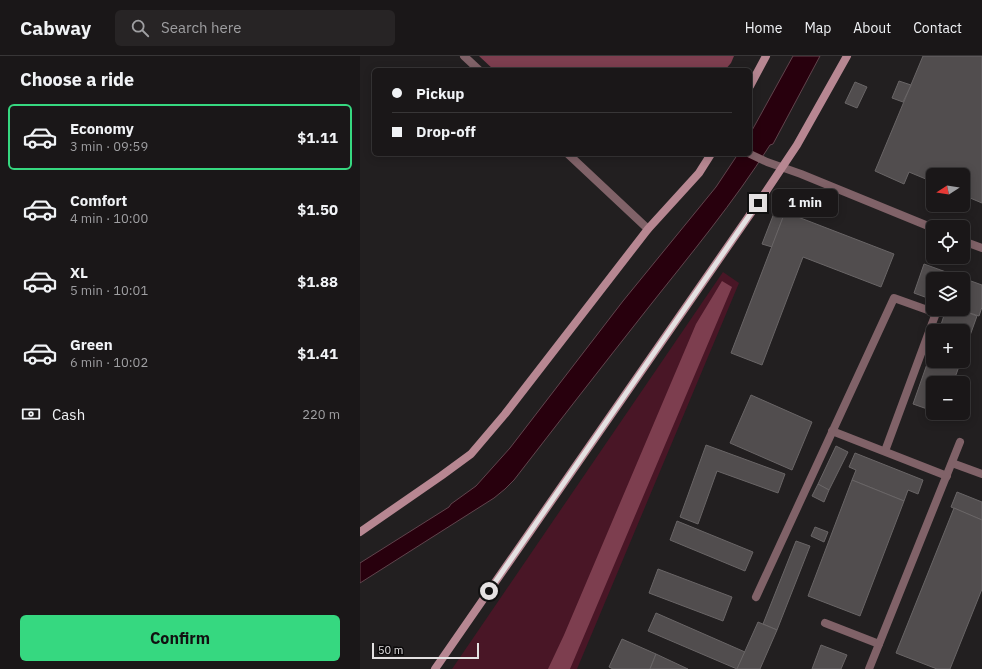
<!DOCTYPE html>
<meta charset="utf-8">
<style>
body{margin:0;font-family:"IBM Plex Sans",sans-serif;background:#272425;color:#f1f3f6;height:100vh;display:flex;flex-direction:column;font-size:15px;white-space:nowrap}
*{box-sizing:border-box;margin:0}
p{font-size:13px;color:#9f9fa2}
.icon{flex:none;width:22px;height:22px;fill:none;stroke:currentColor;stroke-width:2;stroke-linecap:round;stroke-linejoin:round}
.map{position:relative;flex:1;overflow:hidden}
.drawer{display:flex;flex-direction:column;background:#1a1718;width:360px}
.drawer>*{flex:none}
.guide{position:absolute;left:12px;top:12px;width:380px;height:88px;border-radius:6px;box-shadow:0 2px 10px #0003,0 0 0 1px #383637;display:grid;align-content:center;height:88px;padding:0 20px;background:#1a1718}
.needle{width:26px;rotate:258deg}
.controls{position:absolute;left:566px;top:112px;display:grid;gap:8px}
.controls a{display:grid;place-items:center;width:44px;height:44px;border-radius:6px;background:#1a1718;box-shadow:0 2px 10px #0003,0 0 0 1px #383637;font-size:20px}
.scale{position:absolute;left:12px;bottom:10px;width:107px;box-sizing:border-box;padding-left:4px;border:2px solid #e4e1e2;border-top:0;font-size:11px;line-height:14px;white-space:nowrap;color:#e4e1e2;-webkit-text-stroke:3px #0b090a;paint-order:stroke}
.end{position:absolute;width:18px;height:18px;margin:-9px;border:5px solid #e4e1e2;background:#111;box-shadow:0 0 0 2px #111}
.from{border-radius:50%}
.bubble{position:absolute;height:28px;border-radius:6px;background:#1a1718;box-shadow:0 2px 10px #0003,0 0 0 1px #383637;font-size:13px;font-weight:700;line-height:28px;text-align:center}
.guide b{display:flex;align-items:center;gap:14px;height:38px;font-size:15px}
.guide b+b{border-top:1px solid #383637}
.guide i{width:10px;height:10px;background:#f1f3f6}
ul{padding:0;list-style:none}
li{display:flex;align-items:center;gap:12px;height:66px;margin:0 8px 6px;padding:0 12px;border:2px solid transparent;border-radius:6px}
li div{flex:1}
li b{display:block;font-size:15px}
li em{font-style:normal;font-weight:700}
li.on{border-color:#36d880}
li>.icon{width:36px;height:36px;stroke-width:1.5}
h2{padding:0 20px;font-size:18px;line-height:48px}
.pay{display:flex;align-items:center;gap:10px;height:44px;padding:0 20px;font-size:15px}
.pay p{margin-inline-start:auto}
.primary-button{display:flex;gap:8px;margin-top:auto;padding:8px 20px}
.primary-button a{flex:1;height:46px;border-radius:6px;background:#36d880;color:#111;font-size:16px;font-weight:700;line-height:46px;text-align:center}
header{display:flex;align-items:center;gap:24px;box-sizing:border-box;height:56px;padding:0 20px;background:#1a1718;border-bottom:1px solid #383637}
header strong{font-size:19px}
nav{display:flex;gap:22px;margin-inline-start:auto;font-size:14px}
.search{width:280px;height:36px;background:#272425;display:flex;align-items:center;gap:10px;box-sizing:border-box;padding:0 14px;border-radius:6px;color:#9f9fa2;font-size:15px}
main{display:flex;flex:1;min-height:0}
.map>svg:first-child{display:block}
.green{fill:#491626}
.forest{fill:#7d3e4f}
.water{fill:#28000d;stroke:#60444d}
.building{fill:#514d4e;stroke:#696566}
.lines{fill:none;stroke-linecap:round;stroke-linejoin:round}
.street{stroke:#806268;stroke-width:8}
.secondary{stroke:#b78792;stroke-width:8}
.route{stroke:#e4e1e2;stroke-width:5}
</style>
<header>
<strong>Cabway</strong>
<div class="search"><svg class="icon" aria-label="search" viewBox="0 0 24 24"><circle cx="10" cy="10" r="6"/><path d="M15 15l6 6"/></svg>Search here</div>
<nav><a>Home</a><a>Map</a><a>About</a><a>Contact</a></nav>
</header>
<main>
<section class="drawer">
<h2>Choose a ride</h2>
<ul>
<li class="on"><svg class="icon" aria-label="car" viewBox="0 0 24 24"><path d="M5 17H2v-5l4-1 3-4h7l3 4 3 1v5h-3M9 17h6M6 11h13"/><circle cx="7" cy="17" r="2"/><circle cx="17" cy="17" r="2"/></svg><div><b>Economy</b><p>3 min · 09:59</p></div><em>$1.11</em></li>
<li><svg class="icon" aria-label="car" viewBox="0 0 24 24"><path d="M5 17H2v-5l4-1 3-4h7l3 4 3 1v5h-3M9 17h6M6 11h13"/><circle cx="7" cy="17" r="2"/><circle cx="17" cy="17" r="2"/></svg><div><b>Comfort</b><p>4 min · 10:00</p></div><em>$1.50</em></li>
<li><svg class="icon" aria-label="car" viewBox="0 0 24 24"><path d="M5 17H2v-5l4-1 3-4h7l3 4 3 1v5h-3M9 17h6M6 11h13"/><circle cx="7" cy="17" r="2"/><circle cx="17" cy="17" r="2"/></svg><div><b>XL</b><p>5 min · 10:01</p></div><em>$1.88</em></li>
<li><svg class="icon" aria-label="car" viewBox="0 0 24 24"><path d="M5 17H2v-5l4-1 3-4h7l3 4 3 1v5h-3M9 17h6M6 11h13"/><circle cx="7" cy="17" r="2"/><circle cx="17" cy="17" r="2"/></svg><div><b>Green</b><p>6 min · 10:02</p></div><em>$1.41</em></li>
</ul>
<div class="pay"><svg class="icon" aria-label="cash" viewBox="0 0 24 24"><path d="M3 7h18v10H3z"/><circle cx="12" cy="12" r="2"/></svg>Cash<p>220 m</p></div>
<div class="primary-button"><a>Confirm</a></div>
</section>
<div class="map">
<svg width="622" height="613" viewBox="0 0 622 613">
<rect width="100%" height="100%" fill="#221f20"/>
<polygon class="green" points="363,216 379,227 217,613 92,613"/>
<g class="forest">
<polygon points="119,0 374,0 371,7 365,14 134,14"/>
<polygon points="362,225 372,231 210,613 188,613 204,579 336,268"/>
</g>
<path class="water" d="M433,0H460L413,88L410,89C374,146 330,199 288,252C243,309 198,367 154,424L145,433L134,442L0,527V507L89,451L91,448L116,430L150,392L263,245L356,131L378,98H390V78Z"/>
<g class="building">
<polygon points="563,0 622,0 622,147 603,139 603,119 573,119 573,126 549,116 544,128 515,115"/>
<polygon points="539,25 551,29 543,46 532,42"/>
<polygon points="495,26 507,31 497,52 485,47"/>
<polygon points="416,152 425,156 412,191 402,188"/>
<polygon points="425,156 534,198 521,231 443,201 402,309 371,297"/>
<polygon points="564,208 622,229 622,251 619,260 598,253 603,253 603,223 573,223 573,244 554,237"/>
<polygon points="586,253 598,253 617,260 603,299 603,275 579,275"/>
<polygon points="573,291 573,305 601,305 593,327 573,327 573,355 553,348"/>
<polygon points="391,339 452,366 432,414 370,387"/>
<polygon points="346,389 425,418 418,437 357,415 338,468 320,461"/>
<polygon points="476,390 488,396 469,434 458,428"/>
<polygon points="495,397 563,424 558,438 548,434 544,445 492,424 496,414 489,411"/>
<polygon points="492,424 544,445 500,560 448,540"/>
<polygon points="458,428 469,434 464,446 452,440"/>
<polygon points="597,436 622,446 622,464 591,451"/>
<polygon points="594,452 622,464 622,533 590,613 577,613 536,597"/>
<polygon points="317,465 393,496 385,515 310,484"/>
<polygon points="455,471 468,476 464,486 451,480"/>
<polygon points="436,485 450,490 417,574 403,568"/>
<polygon points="298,513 372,541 363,565 289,537"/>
<polygon points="296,557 385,596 377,613 288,575"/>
<polygon points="398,566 417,574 400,613 377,613"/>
<polygon points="262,583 296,598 290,613 253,613 249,611"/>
<polygon points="461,589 487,599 481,613 452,613"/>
<polygon points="296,598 328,613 290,613"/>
</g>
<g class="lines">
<g class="street">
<polyline points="104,0 119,14"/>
<polyline points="208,98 288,173"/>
<polyline points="390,98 407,106 441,118 573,172"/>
<polyline points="603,185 622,192"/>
<polyline points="472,375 587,420"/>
<polyline points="592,407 622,418"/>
<polyline points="396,541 534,242 576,257 525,395"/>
<polyline points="465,567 519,588"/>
<polyline points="509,613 600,386"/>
</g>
<g class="secondary">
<polyline points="390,30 406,0"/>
<polyline points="0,476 81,420 111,398 145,358 288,173 339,117 351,98"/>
<polyline points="75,613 407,134 437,89 487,0"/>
</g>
</g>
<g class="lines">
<polyline class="route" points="129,535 398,147"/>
</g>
</svg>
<div class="controls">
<a><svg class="needle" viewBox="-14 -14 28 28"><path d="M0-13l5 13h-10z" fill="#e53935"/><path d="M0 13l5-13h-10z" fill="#9f9fa2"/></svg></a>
<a><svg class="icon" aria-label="locate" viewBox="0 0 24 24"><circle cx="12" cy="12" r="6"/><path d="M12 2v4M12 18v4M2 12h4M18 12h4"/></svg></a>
<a><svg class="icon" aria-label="layers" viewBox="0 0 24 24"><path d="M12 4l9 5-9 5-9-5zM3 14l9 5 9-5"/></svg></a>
<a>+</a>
<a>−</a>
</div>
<div class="scale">50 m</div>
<i class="end from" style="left:129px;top:535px"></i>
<i class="end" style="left:398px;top:147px"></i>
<div class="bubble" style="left:412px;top:133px;width:66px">1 min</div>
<div class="guide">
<b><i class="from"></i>Pickup</b>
<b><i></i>Drop-off</b>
</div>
</div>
</main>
